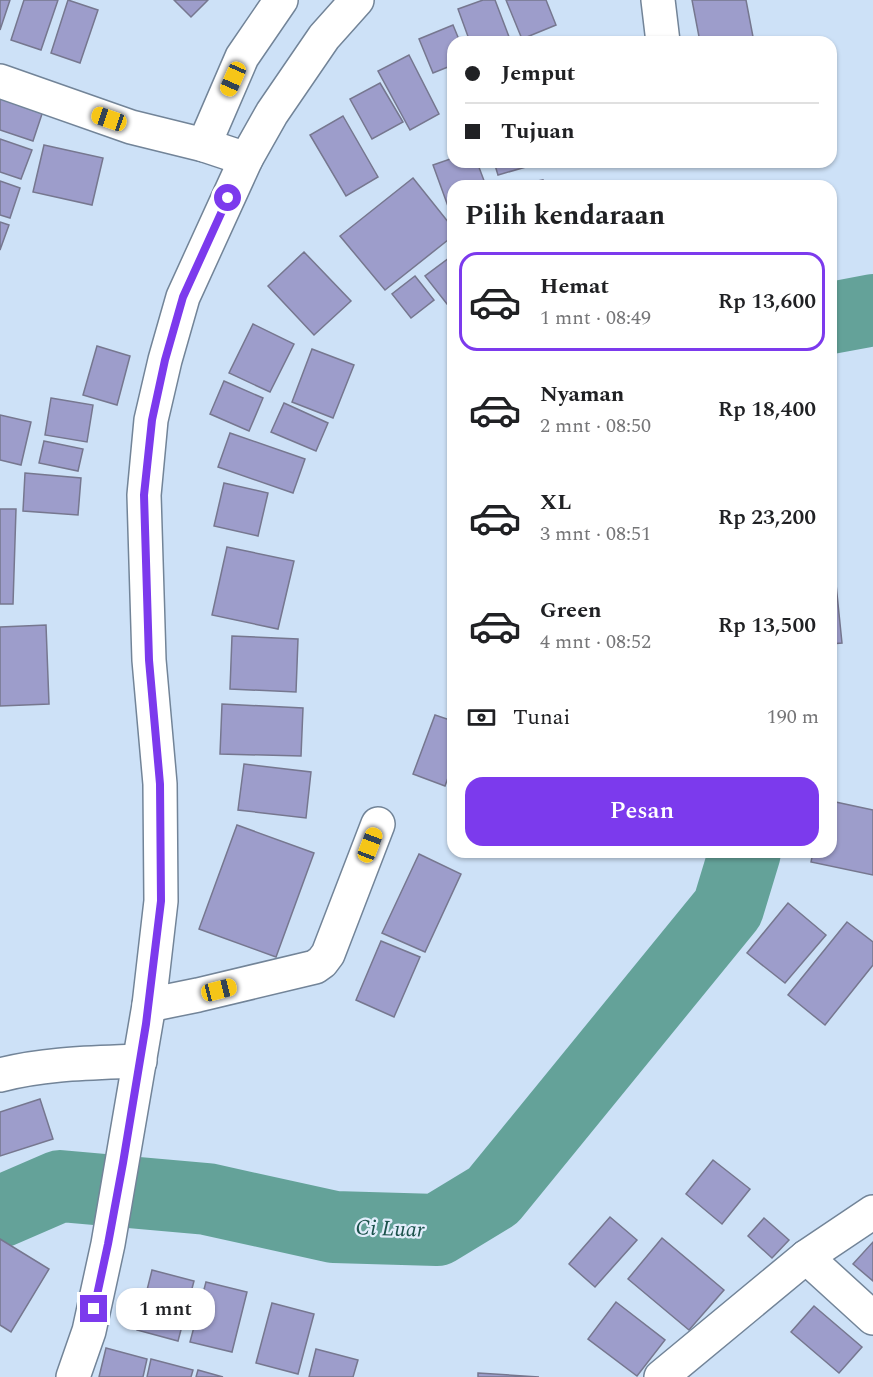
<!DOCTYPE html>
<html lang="id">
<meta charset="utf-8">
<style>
body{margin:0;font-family:Spectral,serif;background:#f2f2f2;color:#202124;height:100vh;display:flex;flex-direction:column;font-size:22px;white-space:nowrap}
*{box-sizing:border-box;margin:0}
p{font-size:20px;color:#757577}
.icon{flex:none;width:33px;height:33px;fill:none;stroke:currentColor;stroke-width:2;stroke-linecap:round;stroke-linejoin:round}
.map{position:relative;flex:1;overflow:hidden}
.details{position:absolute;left:447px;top:180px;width:390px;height:678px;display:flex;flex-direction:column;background:#fff;border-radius:18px;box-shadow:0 2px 4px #0004}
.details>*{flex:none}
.guide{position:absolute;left:447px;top:36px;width:390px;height:132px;border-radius:18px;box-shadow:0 2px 4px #0004;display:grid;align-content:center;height:132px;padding:0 18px;background:#fff}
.end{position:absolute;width:27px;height:27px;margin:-14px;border:8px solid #7c3aed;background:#fff;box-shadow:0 0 0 3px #fff}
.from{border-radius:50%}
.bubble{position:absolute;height:42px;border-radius:18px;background:#fff;box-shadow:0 2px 4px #0004;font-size:20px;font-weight:600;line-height:42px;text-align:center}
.car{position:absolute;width:18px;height:36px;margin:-18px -9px;border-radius:8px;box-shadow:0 0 4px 2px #0007;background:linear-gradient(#f5c518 24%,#345 0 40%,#f5c518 0 76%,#345 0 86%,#f5c518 0)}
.guide b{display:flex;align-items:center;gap:21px;height:57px;font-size:22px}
.guide b+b{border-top:2px solid #e0e0e0}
.guide i{width:15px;height:15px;background:#202124}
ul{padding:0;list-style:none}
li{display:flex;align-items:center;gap:18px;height:99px;margin:0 12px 9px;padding:0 6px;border:3px solid transparent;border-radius:18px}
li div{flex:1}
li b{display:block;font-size:22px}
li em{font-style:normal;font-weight:600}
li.selected{border-color:#7c3aed}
li>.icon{width:54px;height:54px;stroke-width:1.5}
h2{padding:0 18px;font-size:27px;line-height:72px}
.pay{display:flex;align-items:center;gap:15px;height:66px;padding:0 18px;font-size:22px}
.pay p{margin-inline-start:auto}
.button{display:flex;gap:12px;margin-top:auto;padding:12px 18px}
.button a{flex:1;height:69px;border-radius:18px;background:#7c3aed;color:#fff;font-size:24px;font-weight:600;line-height:69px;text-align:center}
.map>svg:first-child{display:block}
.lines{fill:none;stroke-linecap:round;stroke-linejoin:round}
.river{stroke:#64a299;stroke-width:72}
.building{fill:#9d9dcb;stroke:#76778f;stroke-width:1.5}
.minor-casing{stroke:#728498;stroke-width:36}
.major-casing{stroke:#728498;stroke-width:36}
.minor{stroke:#fff;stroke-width:33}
.major{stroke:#fff;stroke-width:33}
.route{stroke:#7c3aed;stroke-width:8}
.labels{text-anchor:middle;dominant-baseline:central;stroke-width:4.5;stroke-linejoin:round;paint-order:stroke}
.water-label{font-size:22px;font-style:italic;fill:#1b524b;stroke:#e1edfb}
</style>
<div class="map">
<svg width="873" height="1377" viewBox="0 0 873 1377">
<rect width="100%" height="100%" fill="#cde1f7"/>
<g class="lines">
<g class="river">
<polyline points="831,318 873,310"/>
<polyline points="0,1212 60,1186 207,1199 334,1227 437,1230 493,1196 728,908 745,852"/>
</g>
</g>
<g class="building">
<polygon points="0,0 10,0 0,30"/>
<polygon points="24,0 58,0 41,50 11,40"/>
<polygon points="68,0 98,10 80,63 51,53"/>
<polygon points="174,0 208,0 191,17"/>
<polygon points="483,0 495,0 511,42 470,42 458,9"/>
<polygon points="506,0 546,0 556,25 522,39"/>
<polygon points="692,0 746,0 754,42 700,42"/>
<polygon points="453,25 460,42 453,42 453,65 433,73 419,39"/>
<polygon points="409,55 439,114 410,130 378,71"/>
<polygon points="380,83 403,122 372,139 350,99"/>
<polygon points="0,96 43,111 33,141 0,130"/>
<polygon points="343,116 378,177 346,196 310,135"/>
<polygon points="0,139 32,150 21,179 0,172"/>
<polygon points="44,145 103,158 92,205 33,192"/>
<polygon points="453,158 453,162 477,162 486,186 453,186 453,220 433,165"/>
<polygon points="494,162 540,162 540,163 498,175"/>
<polygon points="413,178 453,228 453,236 385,290 340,236"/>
<polygon points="543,180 544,186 513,186"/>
<polygon points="0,181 20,188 10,218 0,215"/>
<polygon points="0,222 9,225 0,250"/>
<polygon points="304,252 351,301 314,335 268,286"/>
<polygon points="453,255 453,300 447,304 425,276"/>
<polygon points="415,276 434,300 411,318 392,294"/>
<polygon points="253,324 294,344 270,392 229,373"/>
<polygon points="97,346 130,356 117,405 83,395"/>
<polygon points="312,349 354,365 333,418 292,402"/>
<polygon points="224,381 263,398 249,431 210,414"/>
<polygon points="51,398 93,405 87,442 45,435"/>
<polygon points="284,403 328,423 316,451 271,432"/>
<polygon points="0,415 31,422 21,465 0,460"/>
<polygon points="230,433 305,459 293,493 218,467"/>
<polygon points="44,441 83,449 78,471 39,463"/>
<polygon points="25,473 81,478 78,515 23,511"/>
<polygon points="224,483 268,493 258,536 214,526"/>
<polygon points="0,509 16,509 13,604 0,604"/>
<polygon points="831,535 842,643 831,644"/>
<polygon points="227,547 294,561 278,629 212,615"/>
<polygon points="46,625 49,704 0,706 0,627"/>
<polygon points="232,636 298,639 296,692 230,689"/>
<polygon points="222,704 303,708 301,756 220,754"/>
<polygon points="435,715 453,721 453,764 445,786 413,774"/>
<polygon points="244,764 311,772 306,818 238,810"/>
<polygon points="831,801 873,810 873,875 811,862 813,852 831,852"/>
<polygon points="237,825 314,853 276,957 199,929"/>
<polygon points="419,854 461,874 425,952 382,933"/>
<polygon points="788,903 826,935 785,983 747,953"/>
<polygon points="847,922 873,942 873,965 825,1025 788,995"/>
<polygon points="381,941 420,957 394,1017 356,1000"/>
<polygon points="40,1099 53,1139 0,1156 0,1112"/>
<polygon points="713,1160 750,1189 722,1224 686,1194"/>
<polygon points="610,1217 637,1240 595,1287 569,1264"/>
<polygon points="764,1218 789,1240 772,1258 748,1236"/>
<polygon points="662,1238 724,1290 689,1330 628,1279"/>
<polygon points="0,1239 49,1269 11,1332 0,1325"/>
<polygon points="873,1242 873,1281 853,1264"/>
<polygon points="152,1270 194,1281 178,1341 137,1330"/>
<polygon points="206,1282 247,1292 232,1352 190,1342"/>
<polygon points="616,1302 665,1340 637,1376 588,1339"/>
<polygon points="272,1303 314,1314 298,1374 256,1363"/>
<polygon points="814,1306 862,1347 839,1373 791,1332"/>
<polygon points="106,1348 147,1359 143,1377 99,1377"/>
<polygon points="316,1349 358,1360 353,1377 309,1377"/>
<polygon points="151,1359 193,1370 191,1377 147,1377"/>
<polygon points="198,1370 223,1377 196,1377"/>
<polygon points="478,1373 539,1377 478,1377"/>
</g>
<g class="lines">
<g class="minor-casing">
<g id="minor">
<polyline points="658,0 663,42"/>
<polyline points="0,81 131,127 204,145 246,159"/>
<polyline points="204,145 242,57 281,0"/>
<polyline points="149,1005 198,995 315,967 322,962 328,954 378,824"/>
<path d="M0,1075C46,1063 93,1063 140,1061"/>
<polyline points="806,1257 873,1318"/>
<polyline points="661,1377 806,1257 873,1212"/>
</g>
</g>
<g class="major-casing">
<polyline id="major" points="73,1377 89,1331 108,1244 149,1005 161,901 160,784 149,660 144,495 151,420 165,360 183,297 246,159 272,113 324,37 357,0"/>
</g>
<use href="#minor" class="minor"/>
<use href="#major" class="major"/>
</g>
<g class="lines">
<polyline class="route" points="94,1309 108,1244 123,1163 146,1024 161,901 160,784 149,660 144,495 152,420 165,360 183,297 228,198"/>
</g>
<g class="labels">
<g class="water-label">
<text transform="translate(390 1229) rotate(2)">Ci Luar</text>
</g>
</g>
</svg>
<i class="end from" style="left:228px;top:198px"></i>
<i class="end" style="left:94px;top:1309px"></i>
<div class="bubble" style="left:116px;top:1288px;width:99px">1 mnt</div>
<i class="car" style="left:233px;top:79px;rotate:204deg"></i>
<i class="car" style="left:109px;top:119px;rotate:289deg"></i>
<i class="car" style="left:370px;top:845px;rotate:21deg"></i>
<i class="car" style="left:219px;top:990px;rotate:76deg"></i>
<div class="guide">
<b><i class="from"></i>Jemput</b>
<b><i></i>Tujuan</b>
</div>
<section class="details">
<h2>Pilih kendaraan</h2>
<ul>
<li class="selected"><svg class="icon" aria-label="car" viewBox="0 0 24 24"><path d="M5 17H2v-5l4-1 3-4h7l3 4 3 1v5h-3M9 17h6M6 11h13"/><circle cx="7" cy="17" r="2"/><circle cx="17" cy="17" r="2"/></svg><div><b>Hemat</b><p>1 mnt · 08:49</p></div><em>Rp 13,600</em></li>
<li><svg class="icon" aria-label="car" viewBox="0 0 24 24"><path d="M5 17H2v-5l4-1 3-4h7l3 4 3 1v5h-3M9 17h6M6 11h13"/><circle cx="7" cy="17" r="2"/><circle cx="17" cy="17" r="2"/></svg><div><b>Nyaman</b><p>2 mnt · 08:50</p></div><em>Rp 18,400</em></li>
<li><svg class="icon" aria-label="car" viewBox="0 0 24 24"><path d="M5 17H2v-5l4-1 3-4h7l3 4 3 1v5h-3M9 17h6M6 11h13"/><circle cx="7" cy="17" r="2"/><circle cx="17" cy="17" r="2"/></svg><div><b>XL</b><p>3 mnt · 08:51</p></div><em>Rp 23,200</em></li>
<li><svg class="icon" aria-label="car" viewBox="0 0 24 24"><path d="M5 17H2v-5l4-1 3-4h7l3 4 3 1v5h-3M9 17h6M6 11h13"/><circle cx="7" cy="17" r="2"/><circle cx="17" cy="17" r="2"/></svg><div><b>Green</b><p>4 mnt · 08:52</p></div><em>Rp 13,500</em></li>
</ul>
<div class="pay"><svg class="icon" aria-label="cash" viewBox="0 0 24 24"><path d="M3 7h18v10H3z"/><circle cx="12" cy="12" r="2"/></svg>Tunai<p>190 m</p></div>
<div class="button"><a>Pesan</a></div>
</section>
</div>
